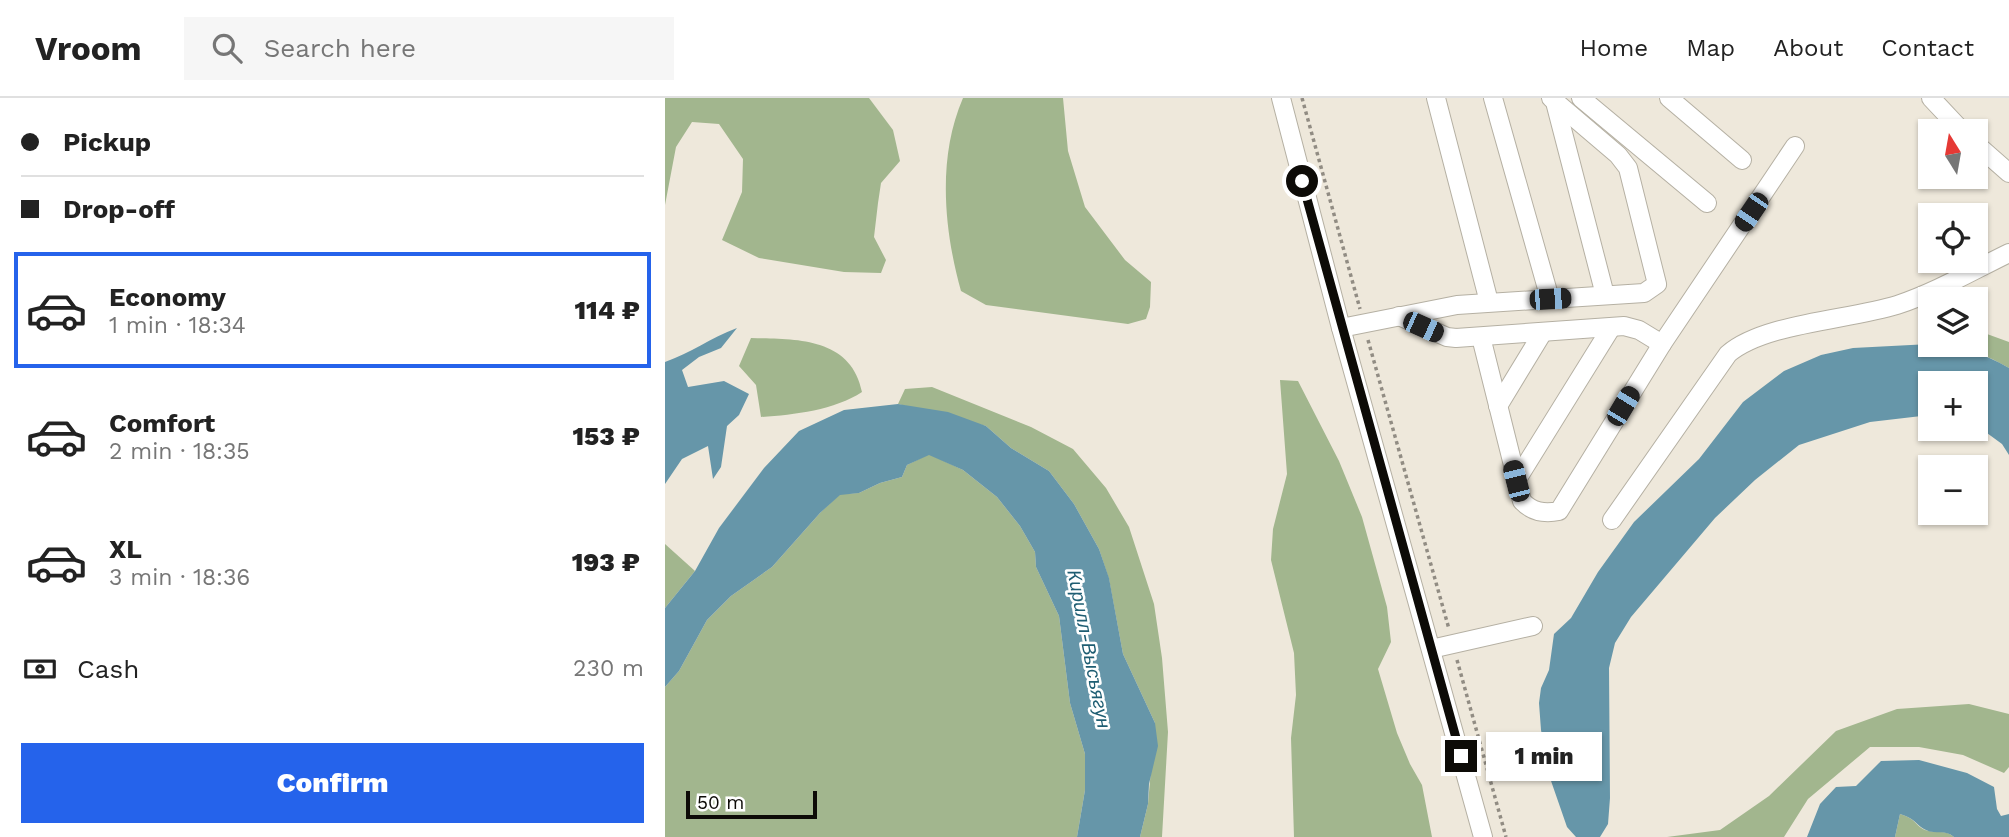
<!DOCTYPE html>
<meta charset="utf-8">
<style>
body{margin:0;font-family:"Work Sans",sans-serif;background:#f6f6f6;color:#222;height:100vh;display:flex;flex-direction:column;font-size:26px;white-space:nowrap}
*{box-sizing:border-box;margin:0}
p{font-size:23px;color:#767676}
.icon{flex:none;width:38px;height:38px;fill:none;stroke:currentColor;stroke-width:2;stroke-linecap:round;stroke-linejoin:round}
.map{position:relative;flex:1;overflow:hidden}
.side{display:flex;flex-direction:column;background:#fff;width:665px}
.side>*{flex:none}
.top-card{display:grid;align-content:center;height:154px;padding:0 21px;background:#fff}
.needle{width:46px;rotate:349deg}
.fabs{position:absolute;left:1253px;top:21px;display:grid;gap:14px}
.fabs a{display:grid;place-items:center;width:70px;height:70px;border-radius:0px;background:#fff;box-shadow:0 2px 5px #0004;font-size:35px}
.scale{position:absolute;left:21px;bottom:18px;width:131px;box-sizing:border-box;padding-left:7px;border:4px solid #0d0b07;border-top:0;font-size:19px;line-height:24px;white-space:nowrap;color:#0d0b07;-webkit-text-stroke:5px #fff;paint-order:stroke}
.end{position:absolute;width:32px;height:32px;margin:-16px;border:9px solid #0d0b07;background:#fff;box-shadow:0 0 0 4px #fff}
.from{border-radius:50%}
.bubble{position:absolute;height:49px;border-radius:0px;background:#fff;box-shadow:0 2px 5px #0004;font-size:23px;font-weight:800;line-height:49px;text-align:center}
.car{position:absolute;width:21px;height:42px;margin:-21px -10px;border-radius:9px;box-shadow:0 0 5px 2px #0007;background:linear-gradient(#222 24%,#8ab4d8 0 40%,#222 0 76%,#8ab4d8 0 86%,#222 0)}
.top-card b{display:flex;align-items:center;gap:24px;height:66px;font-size:26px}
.top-card b+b{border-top:2px solid #e0e0e0}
.top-card i{width:18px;height:18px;background:#222}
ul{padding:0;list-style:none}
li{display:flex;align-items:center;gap:21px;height:116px;margin:0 14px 10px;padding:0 7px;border:4px solid transparent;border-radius:0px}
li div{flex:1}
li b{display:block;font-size:26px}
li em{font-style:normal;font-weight:800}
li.selected{border-color:#2563eb}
li>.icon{width:63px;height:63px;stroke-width:1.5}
.pay{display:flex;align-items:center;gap:18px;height:77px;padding:0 21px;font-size:26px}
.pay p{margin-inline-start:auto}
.primary-button{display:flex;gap:14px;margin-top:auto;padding:14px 21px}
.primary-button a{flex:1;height:80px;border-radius:0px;background:#2563eb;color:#fff;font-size:28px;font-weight:800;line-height:80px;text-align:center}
header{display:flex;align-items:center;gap:42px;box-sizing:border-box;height:98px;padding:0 35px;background:#fff;border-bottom:2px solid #e0e0e0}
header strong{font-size:33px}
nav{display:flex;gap:38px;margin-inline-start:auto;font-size:24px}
.search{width:490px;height:63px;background:#f6f6f6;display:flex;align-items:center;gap:18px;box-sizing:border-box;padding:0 24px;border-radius:0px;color:#767676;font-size:26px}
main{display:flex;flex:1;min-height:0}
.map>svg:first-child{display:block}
.forest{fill:#a2b68e}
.water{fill:#6696a9}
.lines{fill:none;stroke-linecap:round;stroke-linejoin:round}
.minor-casing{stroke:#b5b0a3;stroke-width:20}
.path{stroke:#918c83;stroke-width:3.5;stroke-dasharray:3.5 3.5;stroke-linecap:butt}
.minor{stroke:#fff;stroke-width:18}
.route{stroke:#0d0b07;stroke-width:9}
.labels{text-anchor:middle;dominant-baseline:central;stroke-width:5;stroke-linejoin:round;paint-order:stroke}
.water-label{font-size:19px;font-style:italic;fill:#1e5d72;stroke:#fff}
</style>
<header>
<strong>Vroom</strong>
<div class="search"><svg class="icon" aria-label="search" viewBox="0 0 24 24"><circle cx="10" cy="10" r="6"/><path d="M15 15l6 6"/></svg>Search here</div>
<nav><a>Home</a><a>Map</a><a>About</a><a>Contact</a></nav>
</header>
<main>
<section class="side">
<div class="top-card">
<b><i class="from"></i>Pickup</b>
<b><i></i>Drop-off</b>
</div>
<ul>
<li class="selected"><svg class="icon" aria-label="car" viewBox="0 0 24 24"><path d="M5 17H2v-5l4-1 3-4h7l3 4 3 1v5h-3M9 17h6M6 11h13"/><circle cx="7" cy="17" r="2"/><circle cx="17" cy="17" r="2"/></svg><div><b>Economy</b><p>1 min · 18:34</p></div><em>114 ₽</em></li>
<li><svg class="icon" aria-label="car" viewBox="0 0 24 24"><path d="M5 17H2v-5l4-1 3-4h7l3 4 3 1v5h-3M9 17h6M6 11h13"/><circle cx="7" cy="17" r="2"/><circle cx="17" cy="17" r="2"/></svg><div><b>Comfort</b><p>2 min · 18:35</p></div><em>153 ₽</em></li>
<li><svg class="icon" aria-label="car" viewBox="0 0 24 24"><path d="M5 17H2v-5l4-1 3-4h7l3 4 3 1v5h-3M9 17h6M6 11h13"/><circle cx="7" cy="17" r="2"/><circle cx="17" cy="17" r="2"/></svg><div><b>XL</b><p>3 min · 18:36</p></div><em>193 ₽</em></li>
</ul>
<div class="pay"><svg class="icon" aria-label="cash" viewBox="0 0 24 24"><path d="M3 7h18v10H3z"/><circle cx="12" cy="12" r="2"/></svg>Cash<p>230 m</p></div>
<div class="primary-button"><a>Confirm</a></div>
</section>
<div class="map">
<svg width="1344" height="739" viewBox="0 0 1344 739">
<rect width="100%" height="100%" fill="#eee8db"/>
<g class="forest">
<polygon points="0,0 204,0 228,32 235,63 216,85 213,105 209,139 221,162 216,175 179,174 94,160 57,142 77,94 78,61 54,26 27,24 11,49 0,107"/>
<path d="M298,0H398L403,53L420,109L460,162L486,184L485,209L481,221L463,226L321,207L296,193C279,132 272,60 298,0Z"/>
<path d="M1311,232L1344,244V270C1322,257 1301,250 1275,247H1311Z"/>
<path d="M86,240C131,241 186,239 197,294C170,312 128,317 96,319L91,287L74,268Z"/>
<polygon points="615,282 633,283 674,363 697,419 722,509 726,544 713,571 732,635 745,666 757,687 767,739 629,739 626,640 631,597 629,555 606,462 608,431 622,376"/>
<polygon points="267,289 366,329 408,351 441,390 464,429 489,506 497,560 503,634 497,739 475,739 483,706 490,625 458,556 444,481 434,451 409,406 384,373 346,350 321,328 233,306 240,291"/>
<polygon points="264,356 298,372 332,399 355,428 370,454 371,469 394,518 405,605 420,656 420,692 412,739 0,739 0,589 14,573 42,522 66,498 107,469 155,415 175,396 194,395 215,385 237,379 242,367"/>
<polygon points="0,446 30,473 0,510"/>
<polygon points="1304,606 1344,616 1344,669 1339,675 1298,657 1254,649 1205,649 1143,701 1119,739 1002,739 1055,732 1104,698 1171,633 1232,611"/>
<path d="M1235,716C1252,721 1249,727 1260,732C1271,736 1280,731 1289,739H1230Z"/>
</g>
<g class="water">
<path d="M72,230L56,250L34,259L17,272L23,289L59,283L84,296L74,317L62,328L56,369L48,381L43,348L17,361L0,386V264C26,255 45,240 72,230Z"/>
<path d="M1265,246C1293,248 1319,255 1344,270V357L1337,346L1311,327V285H1265V317L1205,324L1134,347L1090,382L1050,420L966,519L950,545L944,570L945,700L943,726L935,739H911L902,729L885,680L876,632L874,605L876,590L884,572L889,536L906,520L933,474L969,424L1034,361L1078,304L1119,273L1156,257L1188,250Z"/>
<polygon points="233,306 283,314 321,328 346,350 384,373 409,406 434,451 444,480 458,556 490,625 493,648 484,686 483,706 475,739 412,739 420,692 420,656 405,605 394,518 371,469 370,454 355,428 332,399 298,372 264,357 242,367 237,379 215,385 194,395 175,397 155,415 107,469 66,498 42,522 14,573 0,589 0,510 30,473 54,430 99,370 134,333 179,312"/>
<path d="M1254,662L1302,675L1329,689L1332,711L1336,718L1344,716V739H1289C1280,731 1271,737 1261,732C1250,727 1252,721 1235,716L1230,739H1142L1155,706L1171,689L1191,688L1216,663Z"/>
</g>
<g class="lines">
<g class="minor-casing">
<g id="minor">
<polyline points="616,0 676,230 818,739"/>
<polyline points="771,0 824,204"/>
<polyline points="828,0 885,201"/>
<polyline points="916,0 1042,105"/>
<polyline points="1004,0 1077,62"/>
<polyline points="1266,0 1297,33"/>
<polyline points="890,4 940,197"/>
<polyline points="1311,46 1344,75"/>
<polyline points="734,218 782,239 791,240 959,228 974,232 997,246"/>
<polyline points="676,230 792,207 979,195 992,186 963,70 953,57 886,0"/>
<path d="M816,239L857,403C867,414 879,416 894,413L997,246L1130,48"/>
<polyline points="833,308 878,234"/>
<polyline points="851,383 946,230"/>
<path d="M947,422L1063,256C1099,225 1184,222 1232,207C1271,194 1307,173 1344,155"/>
<polyline points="766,551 868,528"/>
</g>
</g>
<g class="path">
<polyline points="637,0 695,211"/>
<polyline points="703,242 784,531"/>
<polyline points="792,562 841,739"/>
</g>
<use href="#minor" class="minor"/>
</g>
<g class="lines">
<polyline class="route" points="637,83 796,658"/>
</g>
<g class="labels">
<g class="water-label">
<text transform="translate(424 551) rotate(79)">Кирилл-Высъягун</text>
</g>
</g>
</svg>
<div class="fabs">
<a><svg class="needle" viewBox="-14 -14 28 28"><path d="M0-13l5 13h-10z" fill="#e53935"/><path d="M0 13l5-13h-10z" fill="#767676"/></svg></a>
<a><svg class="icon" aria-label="locate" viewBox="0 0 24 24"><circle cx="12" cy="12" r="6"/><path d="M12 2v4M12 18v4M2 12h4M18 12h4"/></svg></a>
<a><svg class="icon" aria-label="layers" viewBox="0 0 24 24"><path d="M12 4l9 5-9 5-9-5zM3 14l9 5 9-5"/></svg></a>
<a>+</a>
<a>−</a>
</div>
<div class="scale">50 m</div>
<i class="end from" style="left:637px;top:83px"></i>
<i class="end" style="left:796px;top:658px"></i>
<div class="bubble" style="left:821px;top:634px;width:116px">1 min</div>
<i class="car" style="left:1086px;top:114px;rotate:214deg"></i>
<i class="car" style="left:885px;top:201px;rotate:87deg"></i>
<i class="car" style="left:758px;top:229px;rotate:114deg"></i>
<i class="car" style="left:958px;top:308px;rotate:31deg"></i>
<i class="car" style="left:851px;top:383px;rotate:346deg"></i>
</div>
</main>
